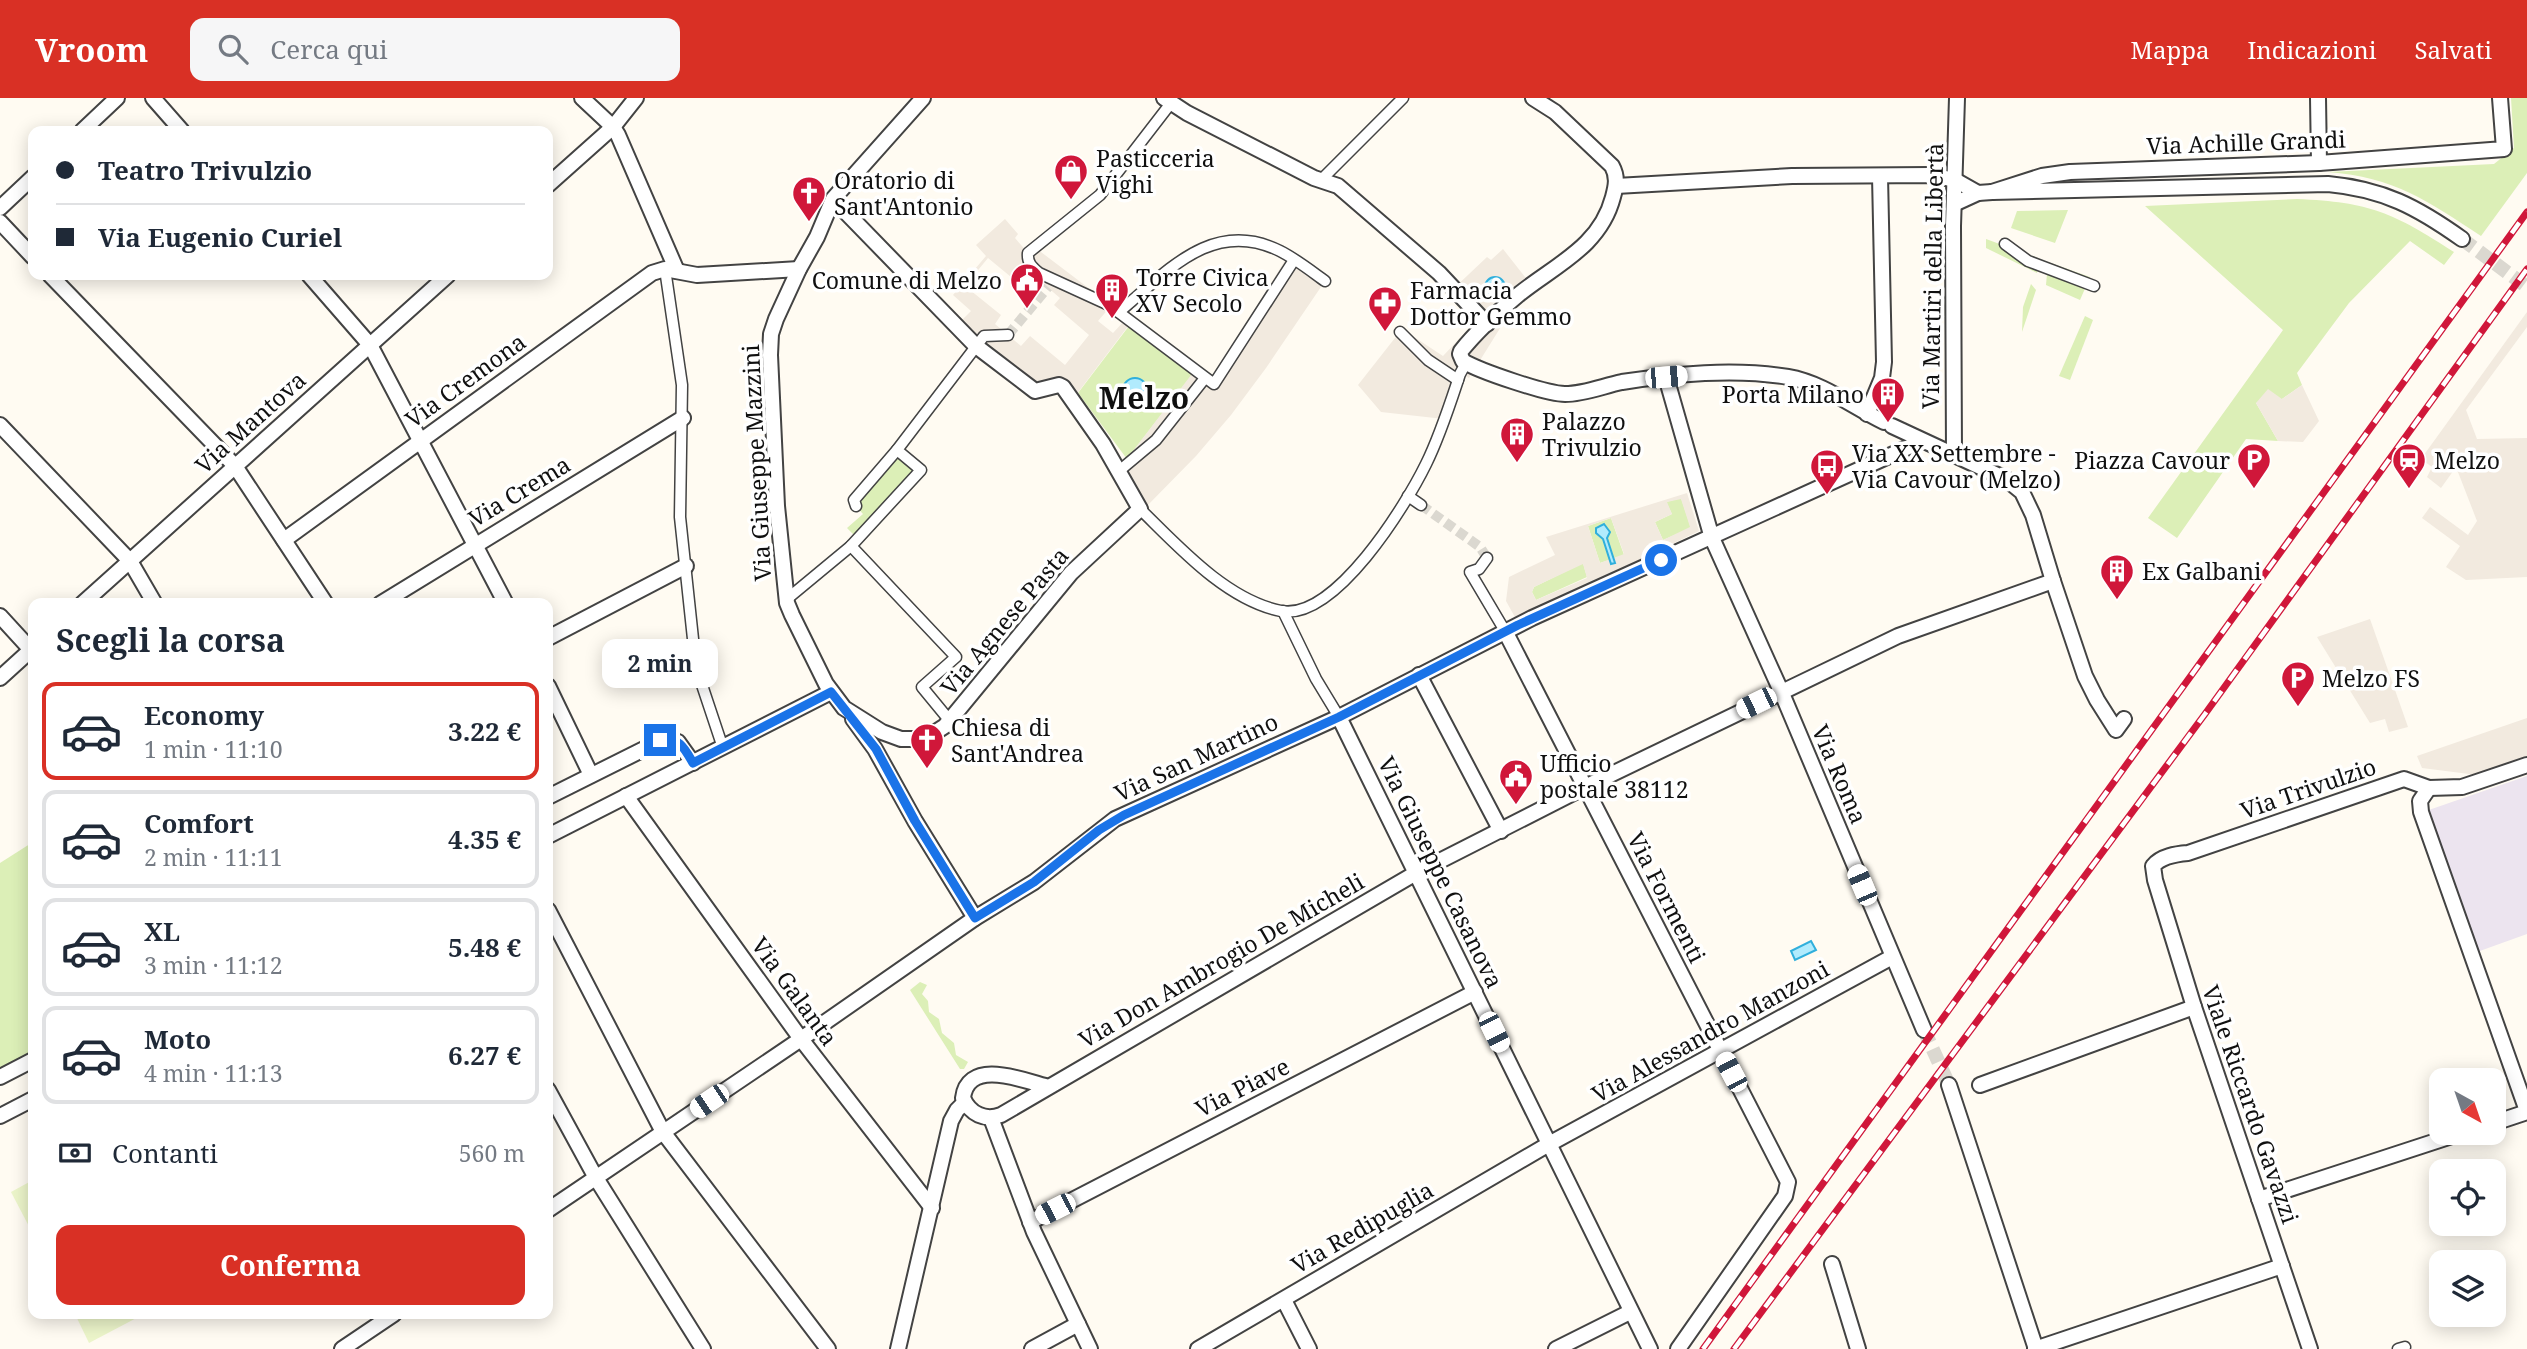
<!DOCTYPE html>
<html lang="it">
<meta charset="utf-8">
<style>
body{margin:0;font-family:"Noto Serif",serif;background:#f6f6f7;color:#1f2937;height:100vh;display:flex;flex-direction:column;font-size:26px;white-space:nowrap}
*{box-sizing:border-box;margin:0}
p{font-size:23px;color:#747a83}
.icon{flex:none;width:38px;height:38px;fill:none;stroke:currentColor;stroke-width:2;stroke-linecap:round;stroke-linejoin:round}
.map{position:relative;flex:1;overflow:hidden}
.details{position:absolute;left:28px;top:500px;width:525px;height:721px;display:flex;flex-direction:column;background:#fff;border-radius:14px;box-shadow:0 4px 18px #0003}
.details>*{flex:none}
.hud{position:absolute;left:28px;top:28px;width:525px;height:154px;border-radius:14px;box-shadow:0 4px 18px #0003;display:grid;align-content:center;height:154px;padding:0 28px;background:#fff}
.needle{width:46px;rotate:140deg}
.tools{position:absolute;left:2429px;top:970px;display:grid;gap:14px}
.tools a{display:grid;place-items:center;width:77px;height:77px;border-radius:14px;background:#fff;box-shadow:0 4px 18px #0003;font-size:35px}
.end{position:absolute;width:32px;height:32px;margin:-16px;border:9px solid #1a73e8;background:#fff;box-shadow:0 0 0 4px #fff}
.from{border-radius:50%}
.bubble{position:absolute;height:49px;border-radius:14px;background:#fff;box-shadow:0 4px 18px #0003;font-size:23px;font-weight:700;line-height:49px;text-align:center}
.car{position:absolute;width:21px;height:42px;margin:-21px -10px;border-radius:9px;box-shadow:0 0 5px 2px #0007;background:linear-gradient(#fff 24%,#345 0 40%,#fff 0 76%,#345 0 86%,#fff 0)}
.hud b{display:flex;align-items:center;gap:24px;height:66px;font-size:26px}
.hud b+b{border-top:2px solid #e0e1e3}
.hud i{width:18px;height:18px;background:#1f2937}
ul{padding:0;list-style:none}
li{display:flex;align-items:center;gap:21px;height:98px;margin:0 14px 10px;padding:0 14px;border:4px solid #e0e1e3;border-radius:14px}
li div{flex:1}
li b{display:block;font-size:26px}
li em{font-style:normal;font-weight:700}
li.on{border-color:#d93025}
li>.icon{width:63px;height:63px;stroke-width:1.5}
h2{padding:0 28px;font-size:32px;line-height:84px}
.pay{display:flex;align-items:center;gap:18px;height:77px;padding:0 28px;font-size:26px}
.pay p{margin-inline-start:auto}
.action{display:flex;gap:14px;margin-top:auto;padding:14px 28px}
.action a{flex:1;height:80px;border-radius:14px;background:#d93025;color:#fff;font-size:28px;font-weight:700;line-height:80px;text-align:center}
header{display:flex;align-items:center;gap:42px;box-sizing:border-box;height:98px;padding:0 35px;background:#d93025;color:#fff}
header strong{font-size:33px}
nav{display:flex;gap:38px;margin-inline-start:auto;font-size:24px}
.search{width:490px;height:63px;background:#f6f6f7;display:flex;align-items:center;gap:18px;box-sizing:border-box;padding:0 24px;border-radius:14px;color:#747a83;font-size:26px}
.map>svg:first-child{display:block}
.industrial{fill:#ece4ef}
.green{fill:#dcefb7}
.pitch{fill:#ecf5ca}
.plaza{fill:#f2eadf;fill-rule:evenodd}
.water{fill:#b1ebfd;stroke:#30afdc;stroke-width:2}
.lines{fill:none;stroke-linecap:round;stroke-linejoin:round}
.pedestrian-tunnel{stroke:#dbd8d0;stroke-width:10;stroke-dasharray:10 5;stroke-linecap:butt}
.minor-tunnel{stroke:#dbd8d0;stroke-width:14;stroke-dasharray:14 7;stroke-linecap:butt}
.pedestrian-casing{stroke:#434343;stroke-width:13}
.minor-casing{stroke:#434343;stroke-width:18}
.pedestrian{stroke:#fff;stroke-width:10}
.minor{stroke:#fff;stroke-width:14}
.rail-casing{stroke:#d0173a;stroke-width:7}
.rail{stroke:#fff;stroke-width:4.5;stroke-dasharray:13;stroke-linecap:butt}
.route{stroke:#1a73e8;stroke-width:9}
.labels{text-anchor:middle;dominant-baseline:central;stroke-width:7;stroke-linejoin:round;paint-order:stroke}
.street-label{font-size:23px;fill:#101010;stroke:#fff}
.poi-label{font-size:23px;fill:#101010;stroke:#fff;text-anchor:start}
.district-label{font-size:30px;font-weight:bold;fill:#101010;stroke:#fff}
</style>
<header>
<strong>Vroom</strong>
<div class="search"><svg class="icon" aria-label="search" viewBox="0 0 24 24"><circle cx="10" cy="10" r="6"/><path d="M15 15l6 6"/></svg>Cerca qui</div>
<nav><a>Mappa</a><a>Indicazioni</a><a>Salvati</a></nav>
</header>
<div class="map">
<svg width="2527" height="1251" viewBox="0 0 2527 1251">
<rect width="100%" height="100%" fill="#fffbf2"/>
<polygon class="industrial" points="2527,678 2527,836 2477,854 2423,714"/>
<g class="green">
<path d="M2511,0H2527V75L2481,138C2428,103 2394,79 2328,74L2494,66L2514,50Z"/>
<path d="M2297,101C2370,104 2394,115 2454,154L2444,167L2410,143L2349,205L2297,275L2302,287L2282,301L2256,305L2278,343L2246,341L2177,440L2148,420L2283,232L2145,108Z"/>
<polygon points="2068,112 2055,145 2011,130 2017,113"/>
<polygon points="1986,141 2038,160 2037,175 1986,150"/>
<polygon points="2048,164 2090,179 2080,202 2046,187"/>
<polygon points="2031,186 2036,192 2022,234 2023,209"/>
<polygon points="2085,218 2093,222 2070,282 2059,278"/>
<polygon points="1132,224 1195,273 1127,361 1078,295"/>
<polygon points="895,347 924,372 859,442 847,430 863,416 849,401"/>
<polygon points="1681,400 1691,430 1663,442 1655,424 1672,416 1666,404"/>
<polygon points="1611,420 1624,457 1600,465 1588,428"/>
<polygon points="1583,465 1587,479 1536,502 1532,494 1534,489"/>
<polygon points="33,744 33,963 0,980 0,765"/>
<polygon points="920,884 927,887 922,896 928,903 929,914 939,921 942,935 954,945 956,957 968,964 964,971 960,971 910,892"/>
</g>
<g class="pitch">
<polygon points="33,1082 33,1136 11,1094"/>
<polygon points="75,1216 144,1216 89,1245"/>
</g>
<g class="plaza">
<path d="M1005,121L1018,136L1015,140L1028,155L1037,151L1132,223L1073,301L1060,287L1035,294L956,228L971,213L953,197L986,158L976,147ZM988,160L1023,189L1033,177L1060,200L1054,207L1089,237L1065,267L1030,238L1021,248L995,226L1001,217L965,188ZM1110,209L1125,222L1113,235L1098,223Z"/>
<polygon points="1503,151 1536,193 1512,211 1469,280 1461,276 1444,321 1381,314 1358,287 1402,231 1443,258 1475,224 1450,194 1487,159 1491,162"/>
<polygon points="1287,159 1325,183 1266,270 1231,317 1196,358 1145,410 1134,409 1113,379 1198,268 1213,280"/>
<polygon points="2527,214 2527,229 2466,312 2477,341 2527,340 2527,479 2466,482 2446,469 2460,448 2422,420 2430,409 2468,437 2477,423 2456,369 2441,390 2427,379 2432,369 2421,361"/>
<polygon points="2302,287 2319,323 2303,344 2278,343 2256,305 2268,291 2282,301"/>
<path d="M1687,395L1699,433L1516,521L1506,503L1509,479L1555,457L1546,439ZM1681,401L1690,429L1663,442L1655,424L1672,416L1667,404ZM1611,420L1624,456L1600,465L1588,428ZM1583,466L1587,480L1536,502L1532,494L1534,489Z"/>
<polygon points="2370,521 2408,629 2389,634 2385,621 2370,625 2317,539"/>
<polygon points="2527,620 2527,658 2477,677 2422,670 2417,658"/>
</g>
<g class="water">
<circle cx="1495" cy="189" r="10"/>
<circle cx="1135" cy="292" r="12"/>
<polygon points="1604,426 1610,434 1607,440 1615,465 1611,466 1603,441 1596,435 1596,430"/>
<polygon points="1811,843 1816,852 1795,862 1791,853"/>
</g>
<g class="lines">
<g class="pedestrian-tunnel">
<polyline points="1008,237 1048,189"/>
<polyline points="1421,407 1480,449 1487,460"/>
</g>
<g class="minor-tunnel">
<polyline points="2462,141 2527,189"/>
<polyline points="1924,932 1949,987"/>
</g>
<g class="pedestrian-casing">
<g id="pedestrian">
<path d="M1171,5L1100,97L1028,155C1027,165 1032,169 1039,175L1109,207L1214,286L1294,162"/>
<polyline points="1320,83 1403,0"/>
<polyline points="2005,146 2028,163 2094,188"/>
<polyline points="665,171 682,287 680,419 696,569 723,650"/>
<path d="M1119,214C1166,175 1212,119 1280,153C1296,161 1311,173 1325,183"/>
<polyline points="1400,234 1428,262 1458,282"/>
<polyline points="1119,373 1156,342 1205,280"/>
<polyline points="1408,398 1421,407"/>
<polyline points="856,408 854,402 897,352"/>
<path d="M1140,411C1178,448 1226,502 1281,513C1335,523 1406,407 1426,366C1440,338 1450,306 1460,276L1466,265"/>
<polyline points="851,448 956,559 922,589 950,623"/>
<polyline points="1487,460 1479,471 1470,474 1505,533"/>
<polyline points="787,501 851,448 921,372 897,352 984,238 1008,237"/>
<polyline points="1283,513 1316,581 1339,619"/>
<polyline points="2398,1251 2405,1249"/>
</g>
</g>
<g class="minor-casing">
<g id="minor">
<polyline points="153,0 182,33"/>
<polyline points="582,0 613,29 618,37 677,173"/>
<polyline points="1164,0 1187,15 1314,80 1338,88 1439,175 1487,226"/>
<path d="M1533,0L1555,14L1612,68C1618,79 1616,88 1613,99C1600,149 1555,167 1518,197C1499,213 1477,233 1461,253L1460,256L1463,263C1479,273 1547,296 1565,296C1584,296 1603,288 1622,284C1675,276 1734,270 1788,279C1823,285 1853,309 1884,324"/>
<polyline points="2318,0 2319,65"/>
<polyline points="82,33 117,0"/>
<polyline points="548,87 613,29 636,0"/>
<polyline points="1616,88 1792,78 1931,77 1955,82 1978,95"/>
<polyline points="1992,94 2042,78 2070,74 2319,65 2504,51 2500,0"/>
<polyline points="833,101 976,248 1035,293 1059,287 1063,289 1103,346 1140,411 1071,475 945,628 925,641 901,641 882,634 844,610 826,586 792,517 787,505 777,408 770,257 771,236 776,221 799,171 817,139 833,101 923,0"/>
<path d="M1954,106L1978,95L1992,94L2328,86C2383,91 2417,109 2462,141"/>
<polyline points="0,110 33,79"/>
<polyline points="0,124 33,159"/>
<polyline points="50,177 235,368 326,506"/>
<polyline points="309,177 370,247 506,506"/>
<polyline points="1666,279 1712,440 1781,593 1924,932"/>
<polyline points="1867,316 1882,280 1884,264 1880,78"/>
<polyline points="0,327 130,463 155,506"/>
<polyline points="1892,328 2006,381 2022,394 2033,417 2053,483 2085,578 2097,602 2116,632 2124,621"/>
<polyline points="1954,356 1953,128 1957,0"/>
<polyline points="284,442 652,175 665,171 697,177 799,171"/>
<polyline points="82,506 448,177"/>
<polyline points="380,506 683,320"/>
<polyline points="0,518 33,554"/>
<polyline points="1505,533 1788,1084 1785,1098 1678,1251"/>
<polyline points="548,540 686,468"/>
<polyline points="1419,577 1501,733"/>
<polyline points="0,580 33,550"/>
<polyline points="548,588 591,677"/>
<polyline points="1339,619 1650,1251"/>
<polyline points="853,621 875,651 915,723 975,820"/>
<polyline points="2429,690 2420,703 2421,714 2527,1013"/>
<polyline points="626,698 801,941 932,1110"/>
<polyline points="548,699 666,640 678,644 693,665"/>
<polyline points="548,738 831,594"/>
<polyline points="548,812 663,1034 828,1251"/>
<polyline points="0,979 33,962"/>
<polyline points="1949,987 2036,1251"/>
<polyline points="1980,987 2194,909"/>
<path d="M1049,989C1025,983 968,959 963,1000C970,1016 985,1023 1001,1017L1416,775L1585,689L1898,538L2053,483"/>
<polyline points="548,992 596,1080 703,1251"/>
<polyline points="0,1018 33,1001"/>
<polyline points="991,1020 1034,1134 1090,1251"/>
<polyline points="2494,1025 2527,1014"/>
<polyline points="2259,1101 2464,1034"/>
<polyline points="548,1112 801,941 975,820 1034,784 1115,721 1339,619 1532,520 1922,343"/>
<polyline points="1030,1124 1475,894"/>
<polyline points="1832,1166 1858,1251"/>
<polyline points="1284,1202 1309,1251"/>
<polyline points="342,1251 394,1216"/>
<polyline points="898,1251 951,1023 957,1012 964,1005"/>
<polyline points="1032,1251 1078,1226"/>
<polyline points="1198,1251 1549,1046 1892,859"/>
<polyline points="1556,1251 1628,1215"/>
<polyline points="2035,1251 2282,1168"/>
<path d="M2310,1251L2194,909L2155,782L2153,768C2161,758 2176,756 2188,755L2404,681L2429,690L2462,689L2527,667"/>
</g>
</g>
<use href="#pedestrian" class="pedestrian"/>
<use href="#minor" class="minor"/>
<g class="rail-casing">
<g id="rail">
<polyline points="1703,1251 2527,114"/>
<polyline points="1734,1251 2205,616 2527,171"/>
</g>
</g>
<use href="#rail" class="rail"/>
</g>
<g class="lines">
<path class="route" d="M660,642C679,638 685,651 693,665L831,594L876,651L915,723L975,820L1034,784L1099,732L1124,717L1339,619L1518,527L1661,462"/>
</g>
<defs>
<g id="shop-pin" transform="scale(1.75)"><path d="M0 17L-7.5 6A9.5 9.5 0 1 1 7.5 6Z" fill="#d0173a" stroke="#fff"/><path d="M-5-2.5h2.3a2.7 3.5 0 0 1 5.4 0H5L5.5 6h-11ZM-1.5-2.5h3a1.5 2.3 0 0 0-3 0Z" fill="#fff"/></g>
<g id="church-pin" transform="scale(1.75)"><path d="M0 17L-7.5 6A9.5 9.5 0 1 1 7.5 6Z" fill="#d0173a" stroke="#fff"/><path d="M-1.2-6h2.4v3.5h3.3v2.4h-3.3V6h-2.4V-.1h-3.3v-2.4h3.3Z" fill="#fff"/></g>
<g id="civic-pin" transform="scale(1.75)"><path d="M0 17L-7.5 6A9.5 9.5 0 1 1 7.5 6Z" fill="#d0173a" stroke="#fff"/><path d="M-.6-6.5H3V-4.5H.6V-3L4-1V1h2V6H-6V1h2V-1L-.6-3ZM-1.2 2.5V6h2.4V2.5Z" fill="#fff"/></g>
<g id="building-pin" transform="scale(1.75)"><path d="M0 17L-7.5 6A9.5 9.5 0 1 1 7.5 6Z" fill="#d0173a" stroke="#fff"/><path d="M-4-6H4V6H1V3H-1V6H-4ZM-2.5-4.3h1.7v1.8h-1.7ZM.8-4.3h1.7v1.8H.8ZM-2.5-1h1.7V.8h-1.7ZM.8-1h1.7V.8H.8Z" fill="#fff"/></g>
<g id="pharmacy-pin" transform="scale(1.75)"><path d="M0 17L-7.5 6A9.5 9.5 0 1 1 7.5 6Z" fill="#d0173a" stroke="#fff"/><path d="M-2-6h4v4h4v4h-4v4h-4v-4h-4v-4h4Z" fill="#fff"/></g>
<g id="parking-pin" transform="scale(1.75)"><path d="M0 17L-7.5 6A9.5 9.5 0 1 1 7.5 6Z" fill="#d0173a" stroke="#fff"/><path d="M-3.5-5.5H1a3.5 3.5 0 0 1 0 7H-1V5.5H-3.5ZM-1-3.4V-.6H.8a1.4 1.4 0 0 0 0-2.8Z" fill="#fff"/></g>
<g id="station-pin" transform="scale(1.75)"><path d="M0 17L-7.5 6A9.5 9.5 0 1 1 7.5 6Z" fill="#d0173a" stroke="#fff"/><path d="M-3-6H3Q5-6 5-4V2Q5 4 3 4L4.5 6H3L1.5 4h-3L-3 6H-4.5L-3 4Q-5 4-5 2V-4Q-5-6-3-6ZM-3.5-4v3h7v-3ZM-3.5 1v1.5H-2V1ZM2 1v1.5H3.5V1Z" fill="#fff"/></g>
<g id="bus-pin" transform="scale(1.75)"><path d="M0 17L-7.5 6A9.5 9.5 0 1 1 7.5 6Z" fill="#d0173a" stroke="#fff"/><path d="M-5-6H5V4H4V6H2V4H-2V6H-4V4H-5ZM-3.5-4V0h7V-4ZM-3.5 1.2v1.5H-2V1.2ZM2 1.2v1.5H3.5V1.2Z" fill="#fff"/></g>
</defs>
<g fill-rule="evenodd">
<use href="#shop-pin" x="1071" y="73"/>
<use href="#church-pin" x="809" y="95"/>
<use href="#civic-pin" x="1027" y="182"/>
<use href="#building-pin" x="1112" y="192"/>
<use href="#pharmacy-pin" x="1385" y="205"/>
<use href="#building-pin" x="1888" y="296"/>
<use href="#building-pin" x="1517" y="336"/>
<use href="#parking-pin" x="2254" y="362"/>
<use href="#station-pin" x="2409" y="362"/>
<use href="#bus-pin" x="1827" y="368"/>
<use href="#building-pin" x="2117" y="473"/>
<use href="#parking-pin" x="2298" y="580"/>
<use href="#church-pin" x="927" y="642"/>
<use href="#civic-pin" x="1516" y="678"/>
</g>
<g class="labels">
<g class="street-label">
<text transform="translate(2246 44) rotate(-2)">Via Achille Grandi</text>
<text transform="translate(1932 178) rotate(-89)">Via Martiri della Libertà</text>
<text transform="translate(465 282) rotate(-36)">Via Cremona</text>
<text transform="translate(250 324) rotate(-42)">Via Mantova</text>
<text transform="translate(756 365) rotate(-93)">Via Giuseppe Mazzini</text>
<text transform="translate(519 393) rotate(-31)">Via Crema</text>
<text transform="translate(1004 523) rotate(-50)">Via Agnese Pasta</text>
<text transform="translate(1196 659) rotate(-25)">Via San Martino</text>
<text transform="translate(1840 676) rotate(67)">Via Roma</text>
<text transform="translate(2308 690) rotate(-19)">Via Trivulzio</text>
<text transform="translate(1441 774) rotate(64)">Via Giuseppe Casanova</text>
<text transform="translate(1667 799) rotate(63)">Via Formenti</text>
<text transform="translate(1221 862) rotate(-30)">Via Don Ambrogio De Micheli</text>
<text transform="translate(795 893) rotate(54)">Via Galanta</text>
<text transform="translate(1710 933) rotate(-29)">Via Alessandro Manzoni</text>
<text transform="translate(1242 989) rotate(-27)">Via Piave</text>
<text transform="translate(2251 1006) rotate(71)">Viale Riccardo Gavazzi</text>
<text transform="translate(1362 1129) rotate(-30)">Via Redipuglia</text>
</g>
<g class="poi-label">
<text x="1096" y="60">Pasticceria<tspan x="1096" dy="26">Vighi</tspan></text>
<text x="834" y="82">Oratorio di<tspan x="834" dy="26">Sant'Antonio</tspan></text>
<text x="1136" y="179">Torre Civica<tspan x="1136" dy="26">XV Secolo</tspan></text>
<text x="1002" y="182" text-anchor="end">Comune di Melzo</text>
<text x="1410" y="192">Farmacia<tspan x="1410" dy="26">Dottor Gemmo</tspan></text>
<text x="1864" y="296" text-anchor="end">Porta Milano</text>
<text x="1542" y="323">Palazzo<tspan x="1542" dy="26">Trivulzio</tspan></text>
<text x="1852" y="355">Via XX Settembre -<tspan x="1852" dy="26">Via Cavour (Melzo)</tspan></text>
<text x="2230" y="362" text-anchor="end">Piazza Cavour</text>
<text x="2434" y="362">Melzo</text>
<text x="2142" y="473">Ex Galbani</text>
<text x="2322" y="580">Melzo FS</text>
<text x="951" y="629">Chiesa di<tspan x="951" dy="26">Sant'Andrea</tspan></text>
<text x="1540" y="665">Ufficio<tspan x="1540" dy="26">postale 38112</tspan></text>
</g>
<g class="district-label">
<text x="1144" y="299">Melzo</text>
</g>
</g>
</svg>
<div class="tools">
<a><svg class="needle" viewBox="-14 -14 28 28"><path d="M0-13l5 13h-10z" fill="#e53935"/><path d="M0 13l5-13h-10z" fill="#747a83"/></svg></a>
<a><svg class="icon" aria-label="locate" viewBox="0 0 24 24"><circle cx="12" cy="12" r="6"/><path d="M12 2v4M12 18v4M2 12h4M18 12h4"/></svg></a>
<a><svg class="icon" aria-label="layers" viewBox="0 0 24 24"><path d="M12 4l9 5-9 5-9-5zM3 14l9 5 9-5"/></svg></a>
</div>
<i class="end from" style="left:1661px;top:462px"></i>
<i class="end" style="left:660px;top:642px"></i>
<div class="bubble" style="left:602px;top:541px;width:116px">2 min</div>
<i class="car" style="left:1666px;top:279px;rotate:85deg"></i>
<i class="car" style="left:1756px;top:605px;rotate:244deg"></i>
<i class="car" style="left:1862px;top:787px;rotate:337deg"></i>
<i class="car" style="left:1494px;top:934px;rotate:154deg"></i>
<i class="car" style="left:1731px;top:974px;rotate:332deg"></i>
<i class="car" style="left:709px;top:1003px;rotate:236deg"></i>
<i class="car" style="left:1055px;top:1111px;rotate:243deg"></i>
<div class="hud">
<b><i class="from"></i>Teatro Trivulzio</b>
<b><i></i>Via Eugenio Curiel</b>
</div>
<section class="details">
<h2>Scegli la corsa</h2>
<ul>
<li class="on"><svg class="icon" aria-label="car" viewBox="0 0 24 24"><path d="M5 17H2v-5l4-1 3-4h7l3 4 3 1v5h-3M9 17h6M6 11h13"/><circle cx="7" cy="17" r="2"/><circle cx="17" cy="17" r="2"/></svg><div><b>Economy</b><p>1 min · 11:10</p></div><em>3.22 €</em></li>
<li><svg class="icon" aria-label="car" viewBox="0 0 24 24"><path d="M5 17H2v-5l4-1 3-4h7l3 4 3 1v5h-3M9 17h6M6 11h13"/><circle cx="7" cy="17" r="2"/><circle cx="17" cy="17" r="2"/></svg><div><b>Comfort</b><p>2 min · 11:11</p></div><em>4.35 €</em></li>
<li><svg class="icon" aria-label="car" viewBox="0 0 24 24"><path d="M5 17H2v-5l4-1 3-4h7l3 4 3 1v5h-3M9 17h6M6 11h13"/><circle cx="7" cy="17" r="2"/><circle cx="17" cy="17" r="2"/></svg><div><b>XL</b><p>3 min · 11:12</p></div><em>5.48 €</em></li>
<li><svg class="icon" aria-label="car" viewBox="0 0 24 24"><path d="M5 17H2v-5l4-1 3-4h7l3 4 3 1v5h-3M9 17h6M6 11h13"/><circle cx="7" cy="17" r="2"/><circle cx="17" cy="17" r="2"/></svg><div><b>Moto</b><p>4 min · 11:13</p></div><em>6.27 €</em></li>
</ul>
<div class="pay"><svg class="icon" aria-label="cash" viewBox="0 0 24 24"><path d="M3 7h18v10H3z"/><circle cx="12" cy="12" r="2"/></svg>Contanti<p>560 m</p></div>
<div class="action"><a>Conferma</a></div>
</section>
</div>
